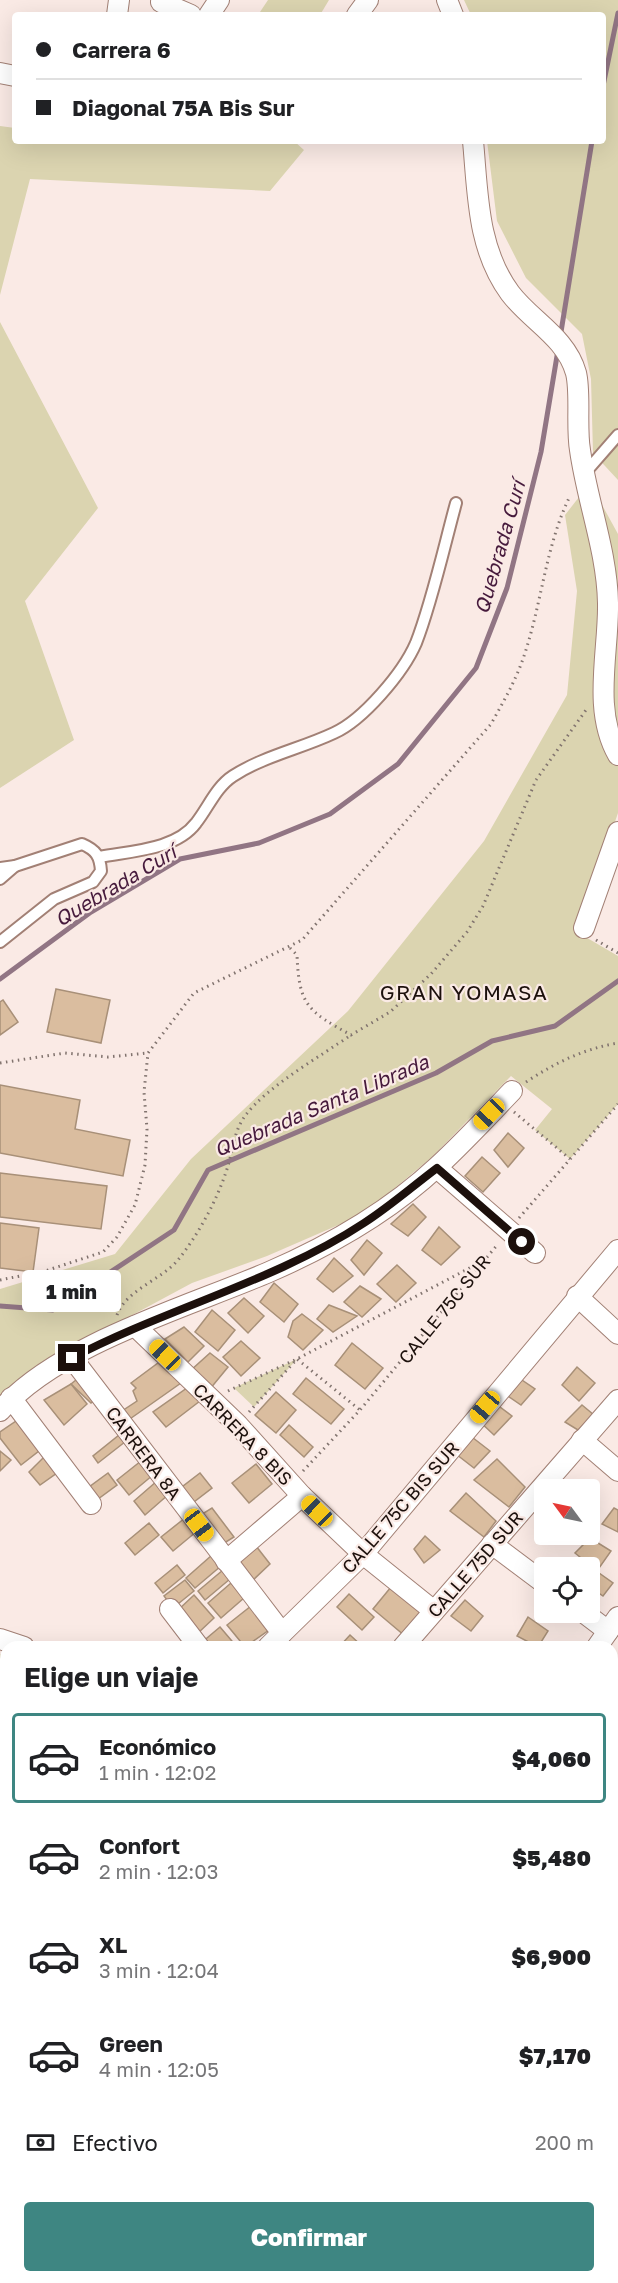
<!DOCTYPE html>
<html lang="es">
<meta charset="utf-8">
<style>
body{margin:0;font-family:"Golos Text",sans-serif;background:#f2f2f2;color:#202124;height:100vh;display:flex;flex-direction:column;font-size:22px;white-space:nowrap}
*{box-sizing:border-box;margin:0}
p{font-size:20px;color:#757577}
.icon{flex:none;width:33px;height:33px;fill:none;stroke:currentColor;stroke-width:2;stroke-linecap:round;stroke-linejoin:round}
.map{position:relative;flex:1;overflow:hidden}
.side{position:absolute;left:0px;top:1641px;width:618px;height:642px;display:flex;flex-direction:column;background:#fff;border-radius:18px 18px 0 0;box-shadow:0 6px 24px #0002}
.side>*{flex:none}
.banner{position:absolute;left:12px;top:12px;width:594px;height:132px;border-radius:6px;box-shadow:0 6px 24px #0002;display:grid;align-content:center;height:132px;padding:0 24px;background:#fff}
.needle{width:39px;rotate:303deg}
.fabs{position:absolute;left:534px;top:1479px;display:grid;gap:12px}
.fabs a{display:grid;place-items:center;width:66px;height:66px;border-radius:6px;background:#fff;box-shadow:0 6px 24px #0002;font-size:30px}
.end{position:absolute;width:27px;height:27px;margin:-14px;border:8px solid #1c100c;background:#fff;box-shadow:0 0 0 3px #fff}
.from{border-radius:50%}
.bubble{position:absolute;height:42px;border-radius:6px;background:#fff;box-shadow:0 6px 24px #0002;font-size:20px;font-weight:800;line-height:42px;text-align:center}
.car{position:absolute;width:18px;height:36px;margin:-18px -9px;border-radius:8px;box-shadow:0 0 4px 2px #0007;background:linear-gradient(#f5c518 24%,#345 0 40%,#f5c518 0 76%,#345 0 86%,#f5c518 0)}
.banner b{display:flex;align-items:center;gap:21px;height:57px;font-size:22px}
.banner b+b{border-top:2px solid #e0e0e0}
.banner i{width:15px;height:15px;background:#202124}
ul{padding:0;list-style:none}
li{display:flex;align-items:center;gap:18px;height:90px;margin:0 12px 9px;padding:0 12px;border:3px solid transparent;border-radius:6px}
li div{flex:1}
li b{display:block;font-size:22px}
li em{font-style:normal;font-weight:800}
li.current{border-color:#3e8682}
li>.icon{width:54px;height:54px;stroke-width:1.5}
h2{padding:0 24px;font-size:27px;line-height:72px}
.pay{display:flex;align-items:center;gap:15px;height:66px;padding:0 24px;font-size:22px}
.pay p{margin-inline-start:auto}
.action{display:flex;gap:12px;margin-top:auto;padding:12px 24px}
.action a{flex:1;height:69px;border-radius:6px;background:#3e8682;color:#fff;font-size:24px;font-weight:800;line-height:69px;text-align:center}
.map>svg:first-child{display:block}
.green{fill:#dbd4b0}
.lines{fill:none;stroke-linecap:round;stroke-linejoin:round}
.stream{stroke:#917584;stroke-width:5}
.building{fill:#dabd9f;stroke:#a89078;stroke-width:1.5}
.lane-casing{stroke:#a28075;stroke-width:14}
.street-casing{stroke:#a28075;stroke-width:22}
.secondary-casing{stroke:#a28075;stroke-width:32}
.path{stroke:#81736e;stroke-width:3;stroke-dasharray:1.5 4.5;stroke-linecap:butt}
.lane{stroke:#fff;stroke-width:10}
.street{stroke:#fff;stroke-width:20}
.secondary{stroke:#fff;stroke-width:28}
.route{stroke:#1c100c;stroke-width:8}
.labels{text-anchor:middle;dominant-baseline:central;stroke-width:4.5;stroke-linejoin:round;paint-order:stroke}
.street-label{font-size:18px;fill:#1c100c;stroke:#faeae5}
.water-label{font-size:20px;font-style:italic;fill:#461a3c;stroke:#faeae5}
.quarter-label{font-size:21px;letter-spacing:1.5px;fill:#1c100c;stroke:#faeae5}
</style>
<div class="map">
<svg width="618" height="2283" viewBox="0 0 618 2283">
<rect width="100%" height="100%" fill="#faeae5"/>
<g class="green">
<polygon points="268,0 329,0 320,15 258,15"/>
<polygon points="464,0 618,0 618,480 593,453 591,379 582,334 526,278 497,221 487,141 603,141 603,15 471,15"/>
<polygon points="0,126 15,128 15,141 294,141 304,150 270,191 30,179 0,295"/>
<polygon points="0,322 98,508 25,601 74,740 0,788"/>
<polygon points="590,483 618,534 618,813 577,932 618,956 618,1104 570,1159 535,1130 552,1109 511,1076 432,1157 377,1203 343,1223 267,1256 192,1283 58,1355 0,1397 0,1289 115,1254 191,1159 348,1011 484,841 567,695 577,591 565,515"/>
<polygon points="297,1359 254,1407 234,1388"/>
<polygon points="0,1654 6,1657 6,1745 0,1743"/>
</g>
<g class="lines">
<g class="stream">
<polyline points="603,86 618,13"/>
<polyline points="560,338 592,141"/>
<polyline points="0,979 91,912 180,859 259,843 330,814 398,764 476,668 507,588 541,452 558,350"/>
<polyline points="0,1306 53,1310 174,1230 208,1170 436,1073 492,1041 555,1026 618,981"/>
</g>
</g>
<g class="building">
<polygon points="56,989 110,1000 101,1043 47,1032"/>
<polygon points="3,1000 18,1022 0,1035 0,1002"/>
<polygon points="0,1085 80,1100 75,1129 130,1140 123,1176 0,1153"/>
<polygon points="508,1133 524,1148 508,1167 494,1150"/>
<polygon points="482,1157 500,1173 483,1192 465,1176"/>
<polygon points="0,1173 107,1186 101,1229 0,1217"/>
<polygon points="413,1204 426,1217 408,1236 391,1224"/>
<polygon points="0,1223 39,1228 33,1272 0,1268"/>
<polygon points="439,1227 460,1247 441,1265 422,1250"/>
<polygon points="367,1240 382,1253 364,1275 351,1260"/>
<polygon points="334,1258 353,1276 333,1292 317,1279"/>
<polygon points="397,1265 416,1283 396,1302 377,1284"/>
<polygon points="274,1283 298,1304 284,1322 260,1302"/>
<polygon points="360,1286 381,1299 362,1317 344,1302"/>
<polygon points="244,1298 264,1316 248,1333 228,1313"/>
<polygon points="329,1305 357,1316 333,1332 317,1319"/>
<polygon points="212,1310 235,1330 218,1351 195,1332"/>
<polygon points="302,1314 323,1330 303,1350 288,1337 293,1321"/>
<polygon points="184,1327 204,1346 188,1362 165,1339"/>
<polygon points="241,1341 260,1358 241,1376 223,1357"/>
<polygon points="352,1343 383,1368 365,1389 335,1365"/>
<polygon points="210,1353 228,1367 210,1389 190,1371"/>
<polygon points="158,1363 181,1383 127,1421 122,1411 137,1401 133,1391 136,1388 131,1383"/>
<polygon points="577,1367 595,1383 579,1401 562,1385"/>
<polygon points="81,1376 98,1398 91,1403 71,1384"/>
<polygon points="516,1376 535,1389 521,1405 502,1392"/>
<polygon points="306,1378 344,1409 331,1424 293,1394"/>
<polygon points="71,1384 87,1404 64,1425 44,1400"/>
<polygon points="187,1388 200,1401 166,1427 153,1412"/>
<polygon points="276,1392 296,1410 276,1433 255,1415"/>
<polygon points="492,1401 512,1416 494,1435 477,1419"/>
<polygon points="582,1405 594,1415 578,1430 565,1422"/>
<polygon points="22,1417 44,1447 21,1465 0,1438 0,1432"/>
<polygon points="289,1425 313,1447 304,1457 280,1435"/>
<polygon points="124,1431 130,1438 98,1463 93,1456"/>
<polygon points="468,1434 490,1451 474,1468 452,1451"/>
<polygon points="0,1451 11,1460 0,1471"/>
<polygon points="50,1451 64,1468 40,1485 29,1472"/>
<polygon points="497,1459 525,1487 509,1507 474,1480"/>
<polygon points="141,1461 153,1475 129,1495 117,1480"/>
<polygon points="256,1464 272,1484 249,1503 232,1483"/>
<polygon points="108,1473 117,1485 94,1502 85,1490"/>
<polygon points="200,1473 212,1488 190,1505 178,1490"/>
<polygon points="157,1481 169,1494 145,1515 134,1501"/>
<polygon points="466,1493 496,1521 484,1537 450,1511"/>
<polygon points="212,1508 234,1537 221,1545 199,1516"/>
<polygon points="614,1508 618,1510 618,1532 602,1524"/>
<polygon points="185,1518 196,1532 173,1551 161,1537"/>
<polygon points="149,1523 159,1535 135,1555 125,1543"/>
<polygon points="425,1536 440,1550 424,1563 414,1549"/>
<polygon points="590,1538 611,1551 597,1571 575,1553"/>
<polygon points="256,1546 270,1564 252,1581 237,1562"/>
<polygon points="212,1555 221,1566 195,1588 186,1578"/>
<polygon points="177,1565 185,1575 163,1593 155,1583"/>
<polygon points="592,1568 613,1583 603,1596 590,1587 590,1572"/>
<polygon points="223,1570 230,1579 205,1600 198,1591"/>
<polygon points="185,1580 194,1591 173,1608 164,1596"/>
<polygon points="231,1583 244,1598 221,1618 208,1603"/>
<polygon points="391,1587 423,1614 405,1636 373,1609"/>
<polygon points="349,1594 374,1617 362,1630 337,1607"/>
<polygon points="194,1595 214,1618 197,1634 177,1611"/>
<polygon points="465,1600 483,1616 471,1631 451,1616"/>
<polygon points="251,1606 269,1630 245,1647 227,1625"/>
<polygon points="528,1617 548,1631 538,1647 517,1636"/>
<polygon points="220,1627 237,1647 204,1647 201,1643"/>
<polygon points="350,1635 363,1647 339,1647"/>
<polygon points="612,1777 618,1782 618,1789 612,1797"/>
<polygon points="618,1864 618,1890 612,1888 612,1872"/>
</g>
<g class="lines">
<g class="lane-casing">
<g id="lane">
<polyline points="584,474 618,435"/>
<path d="M100,857C130,851 176,850 196,823C208,808 216,787 233,776C264,756 300,749 334,733C363,720 403,673 416,643C432,602 444,547 456,503"/>
<path d="M0,868L15,866L82,844C96,850 100,856 101,871L93,882L54,899L0,942"/>
<polyline points="0,879 15,866"/>
</g>
</g>
<g class="street-casing">
<g id="street">
<polyline points="447,0 453,15"/>
<polyline points="161,2 191,15"/>
<polyline points="117,15 119,0"/>
<polyline points="209,15 219,0"/>
<polyline points="357,15 368,0"/>
<polyline points="0,73 15,76"/>
<path d="M473,141C478,194 477,248 510,293C531,321 566,337 576,373C581,393 576,427 580,450C587,501 607,551 608,603C609,651 592,710 618,755"/>
<polyline points="584,928 618,832"/>
<polyline points="437,1168 535,1253"/>
<polyline points="577,1296 618,1334"/>
<polyline points="135,1326 238,1425 302,1496 363,1554 434,1611"/>
<polyline points="72,1358 282,1633"/>
<polyline points="11,1398 91,1504"/>
<path d="M0,1411C58,1344 188,1307 269,1272C329,1246 390,1211 438,1166C464,1142 488,1116 512,1091"/>
<polyline points="582,1440 618,1471"/>
<polyline points="492,1544 544,1583"/>
<polyline points="226,1561 302,1496"/>
<polyline points="170,1609 199,1647"/>
<polyline points="583,1612 608,1631"/>
<polyline points="0,1639 24,1647"/>
<polyline points="268,1647 363,1554 618,1250"/>
<polyline points="403,1647 618,1400"/>
<polyline points="597,1647 618,1617"/>
<polyline points="0,1757 6,1759"/>
<polyline points="612,1860 618,1850"/>
<polyline points="0,1863 6,1866"/>
<polyline points="612,1910 618,1900"/>
<polyline points="0,1950 6,1933"/>
<polyline points="612,2208 618,2212"/>
<polyline points="11,2283 16,2277"/>
<polyline points="156,2283 160,2277"/>
<polyline points="367,2283 371,2277"/>
<polyline points="561,2283 565,2277"/>
</g>
</g>
<g class="secondary-casing">
<g id="secondary">
<polyline points="0,2118 6,2120"/>
<polyline points="261,2277 270,2283"/>
</g>
</g>
<g class="path">
<polyline points="596,940 618,953"/>
<path d="M290,948L297,955C299,1006 308,1011 351,1035L390,1012L431,974L467,932L483,906L536,780L586,710"/>
<polyline points="0,1063 65,1053 108,1057 148,1053"/>
<path d="M526,1082C555,1063 583,1049 618,1043"/>
<polyline points="514,1112 570,1159"/>
<polyline points="519,1218 618,1104"/>
<path d="M0,1280L45,1271L103,1252L117,1237L135,1205L145,1165L147,1129L144,1092L148,1053L194,993L302,940L491,724C504,701 517,678 525,653C542,601 546,545 570,496"/>
<path d="M117,1315C126,1290 161,1280 178,1260C198,1235 216,1202 226,1172C233,1153 233,1132 245,1116C266,1087 321,1056 351,1035"/>
<polyline points="228,1391 297,1359 481,1262"/>
<polyline points="249,1412 297,1359 360,1410"/>
<polyline points="303,1471 360,1410 498,1244"/>
<polyline points="612,2071 618,2062"/>
<polyline points="612,2098 618,2102"/>
</g>
<use href="#lane" class="lane"/>
<use href="#street" class="street"/>
<use href="#secondary" class="secondary"/>
</g>
<g class="lines">
<path class="route" d="M72,1358C165,1309 278,1280 364,1223C389,1207 413,1186 437,1168L522,1242"/>
</g>
<g class="labels">
<g class="street-label">
<text transform="translate(444 1309) rotate(-51)">CALLE 75C SUR</text>
<text transform="translate(243 1434) rotate(46)">CARRERA 8 BIS</text>
<text transform="translate(144 1453) rotate(53)">CARRERA 8A</text>
<text transform="translate(400 1507) rotate(-49)">CALLE 75C BIS SUR</text>
<text transform="translate(475 1564) rotate(-49)">CALLE 75D SUR</text>
</g>
<g class="water-label">
<text transform="translate(499 547) rotate(-74)">Quebrada Curí</text>
<text transform="translate(115 885) rotate(-31)">Quebrada Curí</text>
<text transform="translate(321 1105) rotate(-23)">Quebrada Santa Librada</text>
</g>
<g class="quarter-label">
<text x="464" y="992">GRAN YOMASA</text>
</g>
</g>
</svg>
<div class="fabs">
<a><svg class="needle" viewBox="-14 -14 28 28"><path d="M0-13l5 13h-10z" fill="#e53935"/><path d="M0 13l5-13h-10z" fill="#757577"/></svg></a>
<a><svg class="icon" aria-label="locate" viewBox="0 0 24 24"><circle cx="12" cy="12" r="6"/><path d="M12 2v4M12 18v4M2 12h4M18 12h4"/></svg></a>
</div>
<i class="end from" style="left:522px;top:1242px"></i>
<i class="end" style="left:72px;top:1358px"></i>
<div class="bubble" style="left:22px;top:1270px;width:99px">1 min</div>
<i class="car" style="left:489px;top:1114px;rotate:224deg"></i>
<i class="car" style="left:165px;top:1355px;rotate:314deg"></i>
<i class="car" style="left:485px;top:1407px;rotate:220deg"></i>
<i class="car" style="left:317px;top:1511px;rotate:314deg"></i>
<i class="car" style="left:199px;top:1525px;rotate:143deg"></i>
<div class="banner">
<b><i class="from"></i>Carrera 6</b>
<b><i></i>Diagonal 75A Bis Sur</b>
</div>
<section class="side">
<h2>Elige un viaje</h2>
<ul>
<li class="current"><svg class="icon" aria-label="car" viewBox="0 0 24 24"><path d="M5 17H2v-5l4-1 3-4h7l3 4 3 1v5h-3M9 17h6M6 11h13"/><circle cx="7" cy="17" r="2"/><circle cx="17" cy="17" r="2"/></svg><div><b>Económico</b><p>1 min · 12:02</p></div><em>$4,060</em></li>
<li><svg class="icon" aria-label="car" viewBox="0 0 24 24"><path d="M5 17H2v-5l4-1 3-4h7l3 4 3 1v5h-3M9 17h6M6 11h13"/><circle cx="7" cy="17" r="2"/><circle cx="17" cy="17" r="2"/></svg><div><b>Confort</b><p>2 min · 12:03</p></div><em>$5,480</em></li>
<li><svg class="icon" aria-label="car" viewBox="0 0 24 24"><path d="M5 17H2v-5l4-1 3-4h7l3 4 3 1v5h-3M9 17h6M6 11h13"/><circle cx="7" cy="17" r="2"/><circle cx="17" cy="17" r="2"/></svg><div><b>XL</b><p>3 min · 12:04</p></div><em>$6,900</em></li>
<li><svg class="icon" aria-label="car" viewBox="0 0 24 24"><path d="M5 17H2v-5l4-1 3-4h7l3 4 3 1v5h-3M9 17h6M6 11h13"/><circle cx="7" cy="17" r="2"/><circle cx="17" cy="17" r="2"/></svg><div><b>Green</b><p>4 min · 12:05</p></div><em>$7,170</em></li>
</ul>
<div class="pay"><svg class="icon" aria-label="cash" viewBox="0 0 24 24"><path d="M3 7h18v10H3z"/><circle cx="12" cy="12" r="2"/></svg>Efectivo<p>200 m</p></div>
<div class="action"><a>Confirmar</a></div>
</section>
</div>
